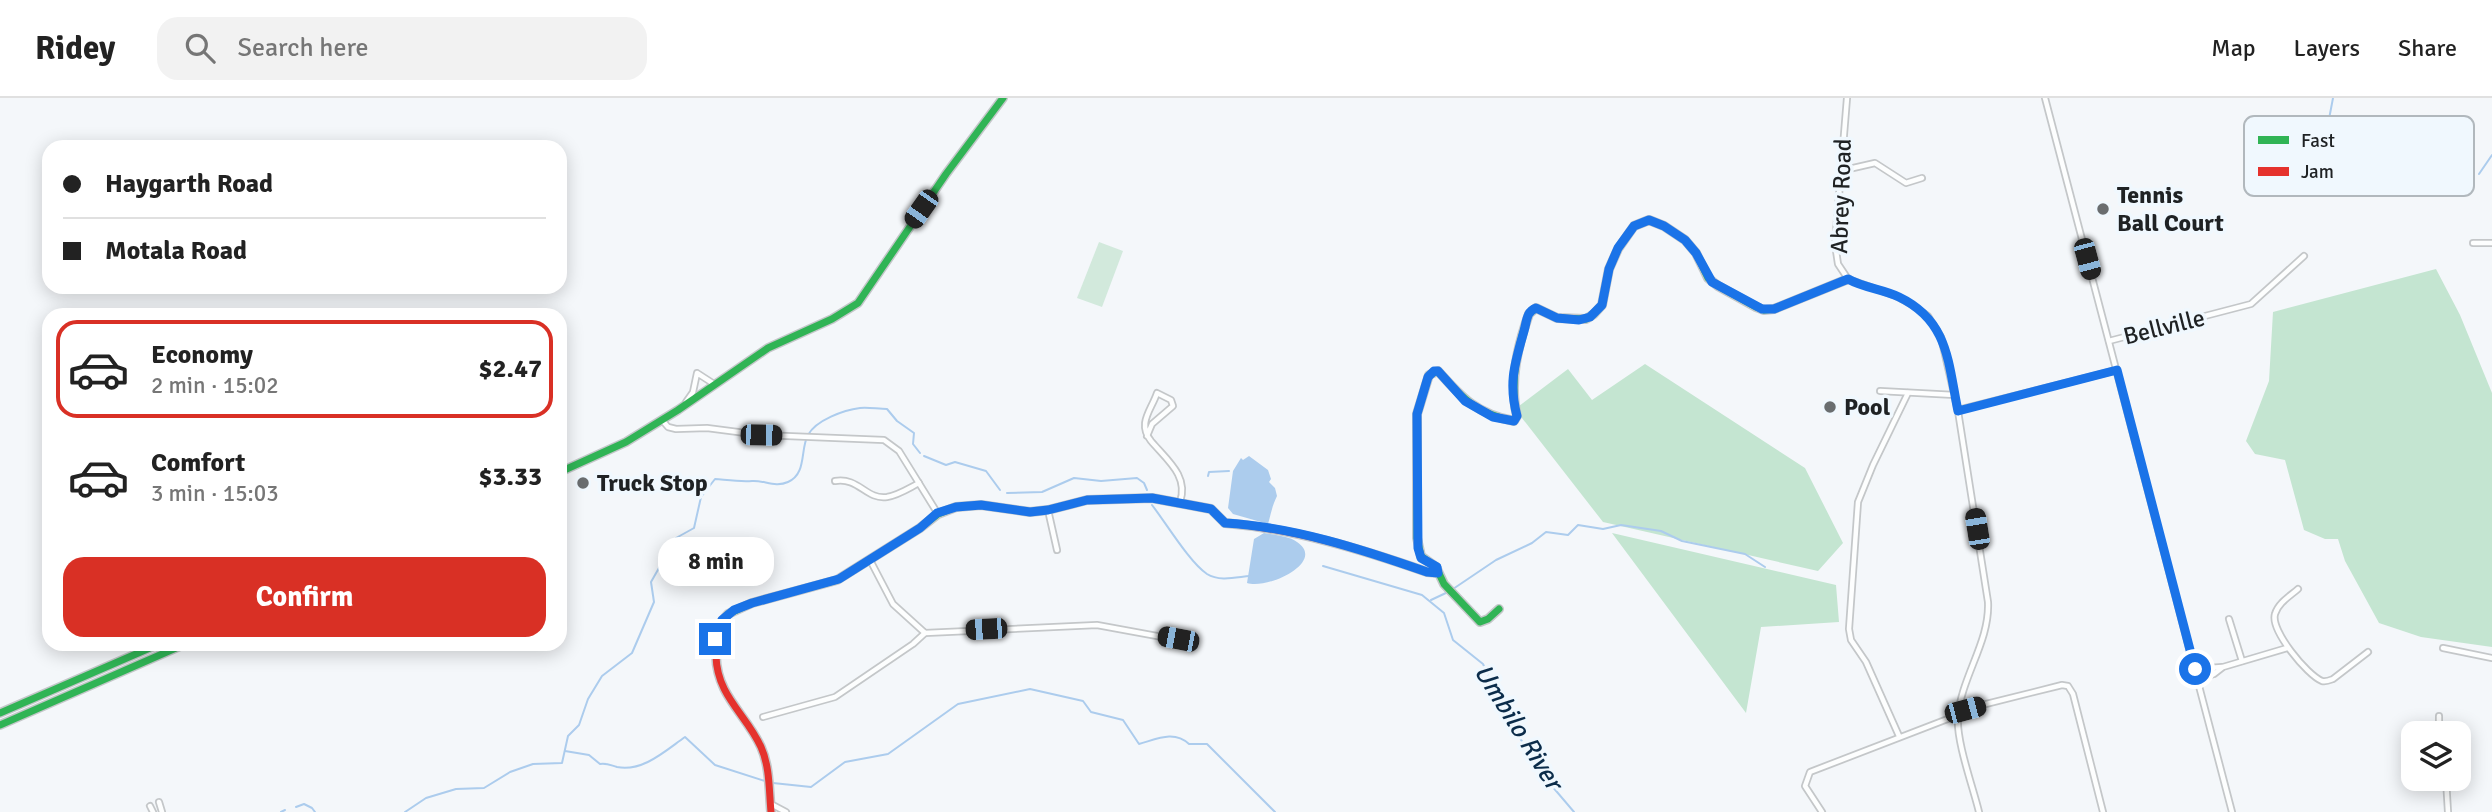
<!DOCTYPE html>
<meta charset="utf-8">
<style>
body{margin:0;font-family:Signika,sans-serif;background:#f2f2f2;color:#222;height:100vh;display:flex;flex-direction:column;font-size:26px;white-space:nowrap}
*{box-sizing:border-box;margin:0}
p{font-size:23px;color:#767676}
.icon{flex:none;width:38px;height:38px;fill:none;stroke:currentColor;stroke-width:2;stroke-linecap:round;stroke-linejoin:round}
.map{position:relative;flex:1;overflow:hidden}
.details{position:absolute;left:42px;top:210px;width:525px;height:343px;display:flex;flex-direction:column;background:#fff;border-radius:21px;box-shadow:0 4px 18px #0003}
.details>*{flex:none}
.hud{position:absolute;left:42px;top:42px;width:525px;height:154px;border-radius:21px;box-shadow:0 4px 18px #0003;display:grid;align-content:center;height:154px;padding:0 21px;background:#fff}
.buttons{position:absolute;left:2401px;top:623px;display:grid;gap:14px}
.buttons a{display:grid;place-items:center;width:70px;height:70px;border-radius:14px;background:#fff;box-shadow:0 4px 18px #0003;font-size:35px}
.end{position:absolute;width:32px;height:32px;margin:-16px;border:9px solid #1a73e8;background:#fff;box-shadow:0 0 0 4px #fff}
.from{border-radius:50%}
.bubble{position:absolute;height:49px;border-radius:21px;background:#fff;box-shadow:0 4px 18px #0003;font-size:23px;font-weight:800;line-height:49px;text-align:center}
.car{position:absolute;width:21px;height:42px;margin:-21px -10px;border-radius:9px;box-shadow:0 0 5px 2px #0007;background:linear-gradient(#222 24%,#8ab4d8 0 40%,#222 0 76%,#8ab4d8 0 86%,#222 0)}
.hud b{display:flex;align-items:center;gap:24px;height:66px;font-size:26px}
.hud b+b{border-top:2px solid #e0e0e0}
.hud i{width:18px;height:18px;background:#222}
ul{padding:12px 0 0;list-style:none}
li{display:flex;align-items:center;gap:21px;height:98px;margin:0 14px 10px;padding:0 7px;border:4px solid transparent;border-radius:21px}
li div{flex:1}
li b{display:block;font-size:26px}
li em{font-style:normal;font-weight:800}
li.selected{border-color:#d93025}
li>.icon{width:63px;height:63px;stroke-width:1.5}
.button{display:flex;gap:14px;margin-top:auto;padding:14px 21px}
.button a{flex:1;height:80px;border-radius:21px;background:#d93025;color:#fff;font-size:28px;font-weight:800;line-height:80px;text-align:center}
header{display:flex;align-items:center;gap:42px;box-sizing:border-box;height:98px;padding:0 35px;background:#fff;border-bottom:2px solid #e0e0e0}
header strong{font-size:33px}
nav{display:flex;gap:38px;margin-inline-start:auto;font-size:24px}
.search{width:490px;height:63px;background:#f2f2f2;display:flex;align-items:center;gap:18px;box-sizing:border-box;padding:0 24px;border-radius:21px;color:#767676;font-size:26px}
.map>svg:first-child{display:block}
.green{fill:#d2e9dc}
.forest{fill:#c4e5d1}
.water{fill:#accced}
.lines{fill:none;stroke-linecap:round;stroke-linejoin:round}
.stream{stroke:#accced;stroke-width:2}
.street-casing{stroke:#c4c7c9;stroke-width:8}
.fast-casing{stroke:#c4c7c9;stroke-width:10}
.jam-casing{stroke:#c4c7c9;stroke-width:10}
.street{stroke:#fdfefe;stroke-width:4.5}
.fast{stroke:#30b455;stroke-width:7}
.jam{stroke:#e5322d;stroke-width:7}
.route{stroke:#1a73e8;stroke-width:9}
.poi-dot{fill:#6a6d6f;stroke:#f0f8fe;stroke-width:2.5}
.labels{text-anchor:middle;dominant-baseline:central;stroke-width:7;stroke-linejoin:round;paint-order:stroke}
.poi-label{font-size:24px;font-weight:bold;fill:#1f2224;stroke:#f0f8fe;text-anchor:start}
.street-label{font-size:24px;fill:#1f2224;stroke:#f0f8fe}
.water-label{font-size:26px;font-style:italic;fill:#0b2c4a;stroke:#f0f8fe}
.key{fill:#f0f8fe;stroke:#b1b8bd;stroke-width:2}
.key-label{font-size:19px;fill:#1f2224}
</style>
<header>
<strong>Ridey</strong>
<div class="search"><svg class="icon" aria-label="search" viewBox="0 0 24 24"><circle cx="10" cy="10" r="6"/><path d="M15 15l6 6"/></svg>Search here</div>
<nav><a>Map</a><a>Layers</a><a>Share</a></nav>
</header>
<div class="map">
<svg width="2492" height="714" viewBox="0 0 2492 714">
<rect width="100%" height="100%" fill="#f4f7fa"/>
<polygon class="green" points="1099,144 1123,153 1102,209 1077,200"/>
<g class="forest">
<polygon points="2436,171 2460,217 2492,295 2492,549 2421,539 2379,525 2345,463 2338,441 2325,441 2304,432 2285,362 2255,356 2246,343 2269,283 2273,214"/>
<polygon points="1645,266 1805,370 1843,445 1818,473 1603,424 1515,311 1568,271 1592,302"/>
<polygon points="1612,435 1836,487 1839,524 1761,529 1746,615"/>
</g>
<g class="water">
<path d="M1249,358L1268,372L1271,381L1269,384L1275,390L1277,398C1272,408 1271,416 1268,426L1233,416L1228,410L1233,373L1241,360L1243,362Z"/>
<path d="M1264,435C1274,437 1289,438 1297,444C1327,464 1267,492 1247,485L1254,441Z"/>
</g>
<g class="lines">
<g class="stream">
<polyline points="2322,58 2333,0"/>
<polyline points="2479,76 2492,57"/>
<polyline points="924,358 946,367 955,364 986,373 1000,392"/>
<polyline points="1208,378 1209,374 1229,373"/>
<polyline points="1007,395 1042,394 1074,380 1101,383 1137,380 1144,385 1147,392"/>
<path d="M1152,407C1166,425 1190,465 1207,476C1220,484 1237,479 1250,478"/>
<polyline points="1323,468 1422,497 1444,515 1453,542 1483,566 1510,623 1540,674 1574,714"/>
<polyline points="1453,491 1496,462 1532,445 1546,434 1568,437 1578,427 1603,431 1621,427 1661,433 1682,443 1745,456 1765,469"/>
<polyline points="1431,502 1448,494"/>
<path d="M565,653L589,657L600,666C607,665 610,667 617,669C643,674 665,653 685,639L715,667L765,683"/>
<path d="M773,685L811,689L845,664L888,656L958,606L1030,591L1083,603L1091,614L1123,622L1139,646C1157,641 1174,632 1189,646H1207L1275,714"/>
<polyline points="296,709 304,706 312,710 315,714"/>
<polyline points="281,714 285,712"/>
<path d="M405,714L426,700L456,691L484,690L510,674L533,666L562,665L568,638L579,627L588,601L602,578L632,555L654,504L651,484L676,440L694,430L701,399L715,381C727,382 740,384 752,383C764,382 775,390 788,384C807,376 800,351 808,337C816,322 844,312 860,310C868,309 878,311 887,311L897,323L914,335L913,346L920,355"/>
</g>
<g class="street-casing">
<g id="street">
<path d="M1847,0L1835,146L1838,166L1848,181L1896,198L1909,205L1928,218L1941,239L1958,313L1988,504C1990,544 1961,579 1958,619C1956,643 1973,689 1979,714"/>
<polyline points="2045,0 2232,714"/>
<polyline points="1840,73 1875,65 1906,85 1922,80"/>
<polyline points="2473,145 2492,145"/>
<polyline points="2109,243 2251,206 2304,158"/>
<polyline points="1880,293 1955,297"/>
<polyline points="686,304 693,294 697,275 714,286"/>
<polyline points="1958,312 2117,272"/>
<polyline points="662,322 668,329 676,331 707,330 761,337 884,342 899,353 938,416"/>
<path d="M1147,338L1152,326L1173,308L1171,302L1157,295C1151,313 1137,325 1151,343C1167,362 1189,378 1180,404"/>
<path d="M835,383C859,379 866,402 887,399C899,397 909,390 919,385"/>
<polyline points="1048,412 1057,452"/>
<polyline points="870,462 893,506 925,535 1097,527 1195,545"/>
<path d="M2298,491C2290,498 2278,505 2275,516C2270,532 2307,577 2322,583C2326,584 2328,583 2333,581L2368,554"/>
<polyline points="2229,521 2242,563"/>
<polyline points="2443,550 2492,560"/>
<polyline points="2195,571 2222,569"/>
<polyline points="2198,581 2214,576 2223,569 2287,550"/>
<polyline points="1958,613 2062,587 2068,588 2073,596 2103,714"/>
<polyline points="2439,618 2439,635"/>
<polyline points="763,619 835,599 913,546 925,535"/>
<polyline points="1899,638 1866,564 1851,542 1849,531 1858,404 1873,367 1908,295"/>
<polyline points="2446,681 2448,714"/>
<polyline points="159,704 162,714"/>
<polyline points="771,706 786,714"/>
<polyline points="150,708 153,714"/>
<polyline points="1822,714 1805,688 1810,674 1958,617"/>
</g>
</g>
<g class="fast-casing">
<g id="fast">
<polyline points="560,374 626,344 678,312 768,250 832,221 858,205 946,76 1003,0"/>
<path d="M1499,511L1488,521L1480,524L1444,486L1436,469L1421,458L1417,440V316L1429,277L1438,273C1462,300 1477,316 1514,323L1517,318C1509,284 1517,249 1529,216L1536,210L1557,220L1586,221L1594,216L1602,207L1609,171L1618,151L1634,128L1649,122L1664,128L1685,142L1696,155L1708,180L1718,188L1756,209L1764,212L1774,211L1848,181"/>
<polyline points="716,558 715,538 721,524 728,516 752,505 837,482 920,430 938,416 956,409 981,407 1030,414 1048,412 1087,402 1152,400 1211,411 1225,425"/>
<polyline points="0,615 159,546"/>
<polyline points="0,627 185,546"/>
</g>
</g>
<g class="jam-casing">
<g id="jam">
<path d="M1225,425C1295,431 1361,451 1427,474L1438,475"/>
<path d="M716,558C717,598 746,616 761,649C770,669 769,693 771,714"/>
</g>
</g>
<use href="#street" class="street"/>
<use href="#fast" class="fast"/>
<use href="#jam" class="jam"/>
</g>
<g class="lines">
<path class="route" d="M715,541L722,522L734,512L752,505L839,481L920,430L937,415L956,409L981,407L1030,414L1048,412L1087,402L1152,400L1211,411L1225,425C1294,429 1361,451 1427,474L1438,475L1437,469L1421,460L1418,450L1417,316L1428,279L1434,273H1438L1465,303L1493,319L1514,323L1517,318C1508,284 1515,265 1524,233C1527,223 1526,214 1536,210L1557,220L1579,222L1590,219L1602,207L1609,171L1618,150L1634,128L1649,122L1664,128L1685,142L1696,155L1712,184L1762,211H1774L1848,181C1864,190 1883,191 1899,199C1949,223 1948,265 1958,313L2117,272L2195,571"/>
</g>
<g class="poi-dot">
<circle cx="2103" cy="111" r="7"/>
<circle cx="1830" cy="309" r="7"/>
<circle cx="583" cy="385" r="7"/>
</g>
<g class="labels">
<g class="poi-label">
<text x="2117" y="97">Tennis<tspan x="2117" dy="28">Ball Court</tspan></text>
<text x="1844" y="309">Pool</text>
<text x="597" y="385">Truck Stop</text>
</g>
<g class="street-label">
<text transform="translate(1841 98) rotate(-88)">Abrey Road</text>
<text transform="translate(2164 229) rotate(-14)">Bellville</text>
</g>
<g class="water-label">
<text transform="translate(1518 629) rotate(58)">Umbilo River</text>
</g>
</g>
<rect x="2244" y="18" width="230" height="80" rx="10" class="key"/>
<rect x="2258" y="38" width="31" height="8" fill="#30b455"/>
<rect x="2258" y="69" width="31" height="9" fill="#e5322d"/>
<g class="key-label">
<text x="2301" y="49">Fast</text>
<text x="2301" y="80">Jam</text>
</g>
</svg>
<div class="buttons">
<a><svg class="icon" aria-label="layers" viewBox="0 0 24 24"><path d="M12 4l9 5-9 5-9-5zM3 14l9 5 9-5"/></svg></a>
</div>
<i class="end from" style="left:2195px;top:571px"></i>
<i class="end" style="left:715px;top:541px"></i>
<div class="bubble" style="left:658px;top:439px;width:116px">8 min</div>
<i class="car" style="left:921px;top:111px;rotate:215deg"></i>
<i class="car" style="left:2087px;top:161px;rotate:165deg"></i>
<i class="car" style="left:761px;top:337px;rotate:91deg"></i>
<i class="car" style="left:1977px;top:431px;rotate:351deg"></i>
<i class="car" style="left:986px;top:531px;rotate:267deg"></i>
<i class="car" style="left:1178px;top:541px;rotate:281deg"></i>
<i class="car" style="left:1965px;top:612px;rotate:75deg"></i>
<div class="hud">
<b><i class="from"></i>Haygarth Road</b>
<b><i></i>Motala Road</b>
</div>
<section class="details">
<ul>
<li class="selected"><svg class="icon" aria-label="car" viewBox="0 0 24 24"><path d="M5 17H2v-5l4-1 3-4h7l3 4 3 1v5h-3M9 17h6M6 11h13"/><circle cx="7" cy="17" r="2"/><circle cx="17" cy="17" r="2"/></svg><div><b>Economy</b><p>2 min · 15:02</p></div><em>$2.47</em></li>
<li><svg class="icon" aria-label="car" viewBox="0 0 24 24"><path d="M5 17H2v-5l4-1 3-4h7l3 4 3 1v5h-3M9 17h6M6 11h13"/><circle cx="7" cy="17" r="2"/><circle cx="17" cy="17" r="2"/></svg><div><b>Comfort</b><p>3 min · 15:03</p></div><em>$3.33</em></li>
</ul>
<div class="button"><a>Confirm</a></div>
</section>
</div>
